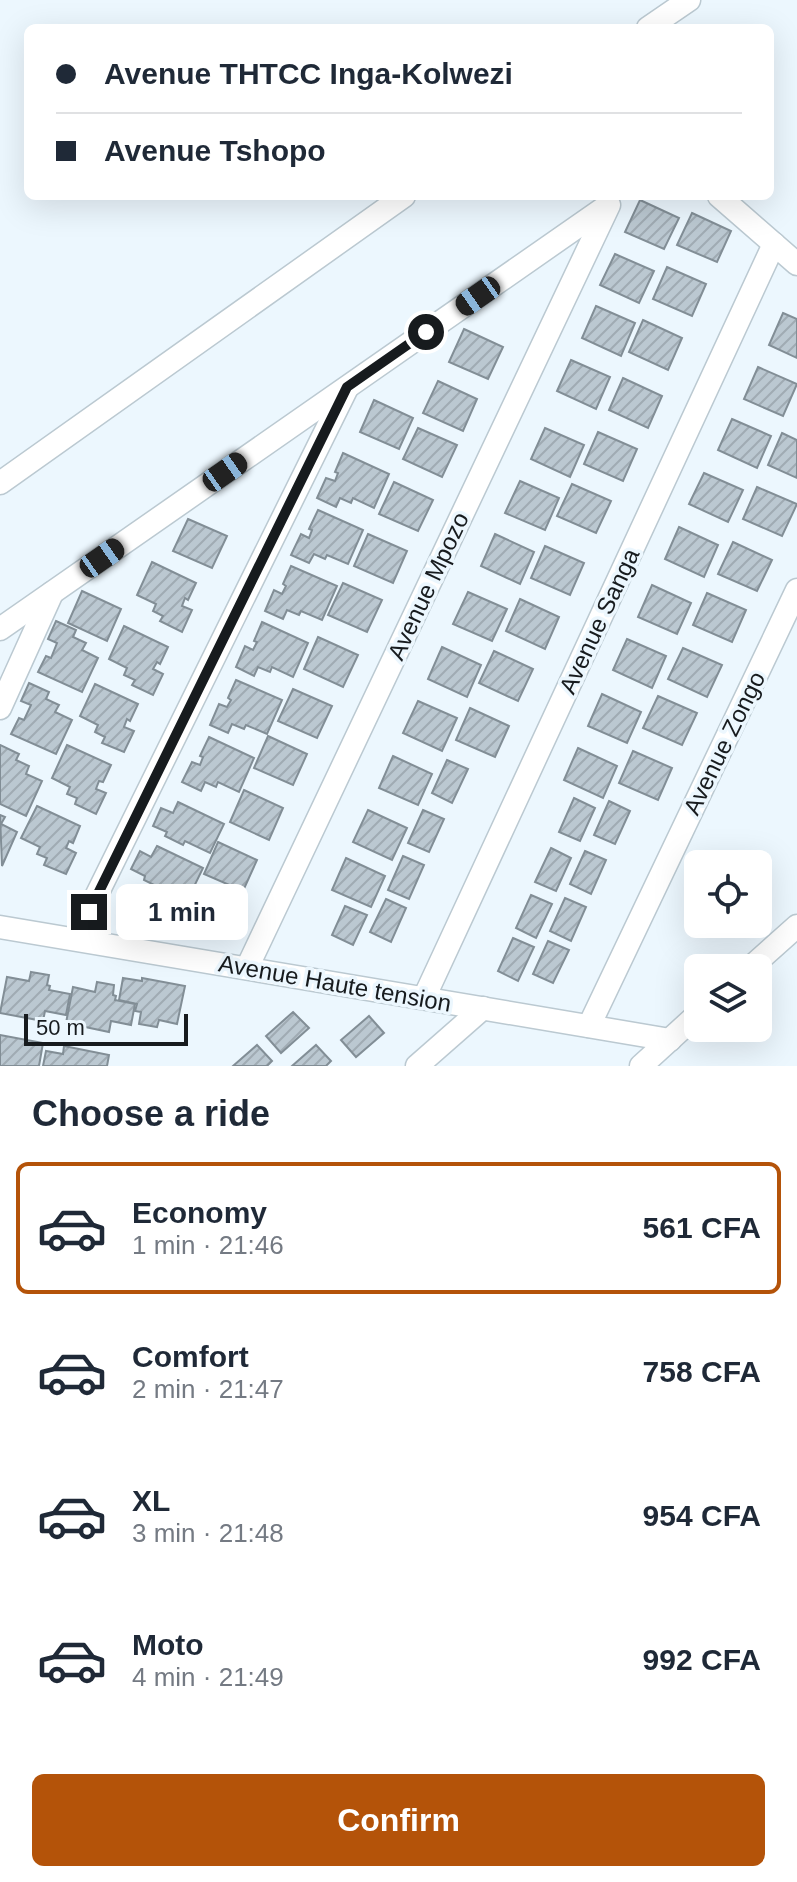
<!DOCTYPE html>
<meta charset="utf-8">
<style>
body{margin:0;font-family:Helvetica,sans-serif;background:#f2f2f3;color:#1f2937;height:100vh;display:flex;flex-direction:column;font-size:30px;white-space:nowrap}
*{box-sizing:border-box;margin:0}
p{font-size:26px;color:#747a83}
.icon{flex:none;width:44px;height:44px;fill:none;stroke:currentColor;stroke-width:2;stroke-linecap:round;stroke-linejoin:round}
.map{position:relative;height:1066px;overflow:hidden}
.sheet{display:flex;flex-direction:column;background:#fff;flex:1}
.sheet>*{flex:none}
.hud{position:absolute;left:24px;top:24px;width:750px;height:176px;border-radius:12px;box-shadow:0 8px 32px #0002;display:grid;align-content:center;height:176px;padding:0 32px;background:#fff}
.buttons{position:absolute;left:684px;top:850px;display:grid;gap:16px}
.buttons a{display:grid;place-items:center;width:88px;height:88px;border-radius:12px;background:#fff;box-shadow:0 8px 32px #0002;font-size:40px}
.scale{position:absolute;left:24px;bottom:20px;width:164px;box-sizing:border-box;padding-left:8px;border:4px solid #171b1e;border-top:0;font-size:22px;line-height:28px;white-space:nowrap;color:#171b1e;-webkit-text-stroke:6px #ecf7fe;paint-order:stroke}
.end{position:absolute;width:36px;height:36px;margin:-18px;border:10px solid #171b1e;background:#fff;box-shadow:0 0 0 4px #fff}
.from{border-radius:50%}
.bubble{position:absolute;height:56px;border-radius:12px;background:#fff;box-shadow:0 8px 32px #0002;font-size:26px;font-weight:700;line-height:56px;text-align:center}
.car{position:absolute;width:24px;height:48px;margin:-24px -12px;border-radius:10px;box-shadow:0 0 6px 2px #0007;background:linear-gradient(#222 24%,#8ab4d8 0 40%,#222 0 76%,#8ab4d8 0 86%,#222 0)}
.hud b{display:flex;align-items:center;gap:28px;height:76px;font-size:30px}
.hud b+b{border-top:2px solid #e0e1e3}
.hud i{width:20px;height:20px;background:#1f2937}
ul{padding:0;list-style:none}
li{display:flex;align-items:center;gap:24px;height:132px;margin:0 16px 12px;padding:0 16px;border:4px solid transparent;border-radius:12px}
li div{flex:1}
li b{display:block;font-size:30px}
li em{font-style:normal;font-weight:700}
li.selected{border-color:#b45309}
li>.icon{width:72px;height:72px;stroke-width:1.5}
h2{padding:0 32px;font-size:36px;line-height:96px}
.button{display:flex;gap:16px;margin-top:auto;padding:16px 32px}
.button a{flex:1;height:92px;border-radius:12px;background:#b45309;color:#fff;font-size:32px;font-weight:700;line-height:92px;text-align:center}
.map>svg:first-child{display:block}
.building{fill:url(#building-hatch);stroke:#828e96;stroke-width:2}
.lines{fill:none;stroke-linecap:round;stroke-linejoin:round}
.minor-casing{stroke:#bbc9d1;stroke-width:25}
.minor{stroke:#fff;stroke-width:22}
.route{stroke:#171b1e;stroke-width:10}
.labels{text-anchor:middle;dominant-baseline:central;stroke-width:7;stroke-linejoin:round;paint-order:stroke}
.street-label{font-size:24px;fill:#171b1e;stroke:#ecf7fe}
</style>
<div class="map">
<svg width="797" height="1066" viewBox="0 0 797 1066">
<defs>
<pattern id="building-hatch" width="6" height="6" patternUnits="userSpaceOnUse" patternTransform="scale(2)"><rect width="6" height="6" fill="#bbc8d1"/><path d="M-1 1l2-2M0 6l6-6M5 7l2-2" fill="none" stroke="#a0abb3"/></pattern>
</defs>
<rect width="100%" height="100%" fill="#ecf7fe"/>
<g class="building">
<polygon points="640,200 679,218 664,249 625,232"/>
<polygon points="692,213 731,231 717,262 677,245"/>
<polygon points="615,254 654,271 639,303 600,285"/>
<polygon points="667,267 706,284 692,316 653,299"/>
<polygon points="596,306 635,323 621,356 582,338"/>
<polygon points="783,313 797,319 797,358 769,345"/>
<polygon points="643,320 682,338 668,370 629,352"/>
<polygon points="464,329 503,347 488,379 449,362"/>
<polygon points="571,360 610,377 596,409 557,391"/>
<polygon points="758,367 797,384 783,416 744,399"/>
<polygon points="623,378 662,396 648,428 609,410"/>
<polygon points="438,381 477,399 463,431 423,413"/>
<polygon points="374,400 413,418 399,449 360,432"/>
<polygon points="732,419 771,436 757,468 718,450"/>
<polygon points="418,428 457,445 442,477 403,459"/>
<polygon points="545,428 584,445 570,477 531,459"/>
<polygon points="598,432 637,449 623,481 584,464"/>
<polygon points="782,433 797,440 797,478 768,465"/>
<polygon points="343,453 389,474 374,508 353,498 351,503 340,498 336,507 317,498 326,478 335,481 338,473 335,472"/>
<polygon points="704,473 743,490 728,522 689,504"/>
<polygon points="520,481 559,498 545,530 505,513"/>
<polygon points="394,482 433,500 418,531 379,514"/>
<polygon points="572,484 611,501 596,533 557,516"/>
<polygon points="757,487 797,504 782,536 743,519"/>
<polygon points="318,510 363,530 348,564 327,555 325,559 314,554 309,563 291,555 301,534 309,538 312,530 309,529"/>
<polygon points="188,519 227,536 212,568 173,551"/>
<polygon points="679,527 718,545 704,577 665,559"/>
<polygon points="368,534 407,551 393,583 354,566"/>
<polygon points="495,534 534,552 520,584 481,566"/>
<polygon points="733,542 772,560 757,591 718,574"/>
<polygon points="545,546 584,563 570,595 531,578"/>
<polygon points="152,562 196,583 188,600 185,598 182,606 192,610 182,632 160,621 163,616 153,611 156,604 137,595"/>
<polygon points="291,566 337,586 322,620 301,611 299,615 287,610 283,619 265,611 274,590 282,594 286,586 283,584"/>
<polygon points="343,583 382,600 367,632 328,615"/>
<polygon points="652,585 691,603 677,634 638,617"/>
<polygon points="82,591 121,609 107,641 68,623"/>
<polygon points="468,592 507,609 492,641 453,624"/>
<polygon points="707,593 746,610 732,642 693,625"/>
<polygon points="520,599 559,617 545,649 506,631"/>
<polygon points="56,621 76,630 73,637 86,643 82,650 98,658 82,692 38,672 46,656 51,658 57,643 48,639"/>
<polygon points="262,622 308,643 293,677 272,667 270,672 258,667 254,676 236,667 245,646 253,650 257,642 254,641"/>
<polygon points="124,626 168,647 160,664 157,662 153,669 163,674 153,695 132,685 135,680 124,675 127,668 109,659"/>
<polygon points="318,637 358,655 343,687 304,669"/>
<polygon points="627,639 666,656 652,688 613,670"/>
<polygon points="442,647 481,665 467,697 428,679"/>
<polygon points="683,648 722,665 707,697 668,679"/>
<polygon points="494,651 533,669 518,701 479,683"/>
<polygon points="236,680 282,700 267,734 246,725 244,729 232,724 228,733 210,725 219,704 227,707 231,700 228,698"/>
<polygon points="29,683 49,692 46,699 59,705 55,712 72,720 56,754 11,734 19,718 24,720 31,705 21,701"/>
<polygon points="95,684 138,704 130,721 127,719 124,727 134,731 124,752 102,743 105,737 95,732 98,725 80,716"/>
<polygon points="293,689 332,706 317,738 278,721"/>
<polygon points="602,694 641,712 627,743 588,726"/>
<polygon points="658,696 697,713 682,745 643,728"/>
<polygon points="418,701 457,718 442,751 403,733"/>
<polygon points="470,708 509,726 495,757 456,740"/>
<polygon points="268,736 307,754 293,785 254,768"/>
<polygon points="209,737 254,758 239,792 218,782 216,787 205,782 201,791 182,782 192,762 200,765 203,757 200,756"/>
<polygon points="0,745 19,754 16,760 29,766 26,774 42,781 26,816 0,804"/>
<polygon points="67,745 111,765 103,782 99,781 96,789 106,793 96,814 75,804 77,798 67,794 70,787 52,778"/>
<polygon points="578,748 617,766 603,798 564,780"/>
<polygon points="633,751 672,768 658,800 619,783"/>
<polygon points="393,756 432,774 418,805 379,788"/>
<polygon points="447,760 468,769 452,803 432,793"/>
<polygon points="244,790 283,808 269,840 230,822"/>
<polygon points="574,798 595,808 580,841 559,832"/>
<polygon points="609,801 630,811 615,844 594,835"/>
<polygon points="178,802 224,824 210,853 185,841 183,845 165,836 167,832 153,826 161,808 173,813"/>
<polygon points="37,806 80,826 73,843 69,841 66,848 76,853 66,874 44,865 47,858 37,854 40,847 21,838"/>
<polygon points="368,810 407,828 392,860 353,842"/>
<polygon points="423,810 444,819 429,852 408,843"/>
<polygon points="0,815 5,817 1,824 17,832 2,866"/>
<polygon points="218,842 257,860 243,891 204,874"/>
<polygon points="157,846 203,868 189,897 164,885 162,889 144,880 145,876 131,869 140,851 151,857"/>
<polygon points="551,848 571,858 556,891 535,882"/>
<polygon points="585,851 606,860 591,894 570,884"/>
<polygon points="403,856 424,865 409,899 388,890"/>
<polygon points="346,858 385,876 371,907 332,890"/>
<polygon points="531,895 552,904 536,938 516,928"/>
<polygon points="565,898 586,907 571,941 550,931"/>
<polygon points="386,899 406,908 391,942 370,932"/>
<polygon points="345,906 367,915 353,945 332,935"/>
<polygon points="513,938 534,947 518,981 498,971"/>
<polygon points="548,941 569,950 553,983 533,974"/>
<polygon points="31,972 49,975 47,985 50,986 49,990 70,994 66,1015 45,1011 43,1021 0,1013 7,977 29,981"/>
<polygon points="123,978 142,981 142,978 185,986 177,1024 159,1020 157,1027 139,1024 141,1012 135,1011 137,1004 119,1000"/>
<polygon points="97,982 114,985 113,995 116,996 115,1000 135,1004 131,1025 111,1021 109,1032 66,1023 73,987 95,992"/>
<polygon points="293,1012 309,1028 281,1053 266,1036"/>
<polygon points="369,1016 384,1033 356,1057 341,1040"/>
<polygon points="0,1035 43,1043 39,1066 0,1066"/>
<polygon points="257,1045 272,1061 267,1066 233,1066"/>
<polygon points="316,1045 331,1061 326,1066 292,1066"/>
<polygon points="64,1046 109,1055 107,1066 43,1066 46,1051 63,1054"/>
</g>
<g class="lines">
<g class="minor-casing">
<g id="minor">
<polyline points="648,28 689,0"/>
<polyline points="719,196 797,264"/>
<polyline points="0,483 404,196"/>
<polyline points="0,629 607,206"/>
<polyline points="0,708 52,593"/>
<polyline points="0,927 670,1040"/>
<polyline points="75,939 347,388"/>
<polyline points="247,968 609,205"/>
<polyline points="750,968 797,926"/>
<polyline points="424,998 774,244"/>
<polyline points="589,1026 797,590"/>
<polyline points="417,1066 483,1008"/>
<polyline points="641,1066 698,1014"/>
</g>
</g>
<use href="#minor" class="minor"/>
</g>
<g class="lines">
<polyline class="route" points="89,912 347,387 426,332"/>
</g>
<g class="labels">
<g class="street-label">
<text transform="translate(428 586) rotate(-65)">Avenue Mpozo</text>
<text transform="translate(599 621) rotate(-65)">Avenue Sanga</text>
<text transform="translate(724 743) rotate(-64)">Avenue Zongo</text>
<text transform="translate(335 983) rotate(10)">Avenue Haute tension</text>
</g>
</g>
</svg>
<div class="buttons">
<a><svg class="icon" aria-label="locate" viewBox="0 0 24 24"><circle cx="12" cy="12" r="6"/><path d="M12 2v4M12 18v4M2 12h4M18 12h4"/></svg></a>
<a><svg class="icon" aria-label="layers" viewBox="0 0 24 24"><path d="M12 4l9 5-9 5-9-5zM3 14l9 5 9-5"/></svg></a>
</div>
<div class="scale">50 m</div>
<i class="end from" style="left:426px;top:332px"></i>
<i class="end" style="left:89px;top:912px"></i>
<div class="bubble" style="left:116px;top:884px;width:132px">1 min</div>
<i class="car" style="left:478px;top:296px;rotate:235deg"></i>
<i class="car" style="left:225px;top:472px;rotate:55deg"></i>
<i class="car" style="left:102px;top:558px;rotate:55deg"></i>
<div class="hud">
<b><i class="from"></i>Avenue THTCC Inga-Kolwezi</b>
<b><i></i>Avenue Tshopo</b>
</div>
</div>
<section class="sheet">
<h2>Choose a ride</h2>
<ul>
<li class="selected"><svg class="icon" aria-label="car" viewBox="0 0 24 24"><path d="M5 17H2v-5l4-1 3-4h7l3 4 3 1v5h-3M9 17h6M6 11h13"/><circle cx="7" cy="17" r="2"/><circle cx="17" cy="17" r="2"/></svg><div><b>Economy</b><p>1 min · 21:46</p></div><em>561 CFA</em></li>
<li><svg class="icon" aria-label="car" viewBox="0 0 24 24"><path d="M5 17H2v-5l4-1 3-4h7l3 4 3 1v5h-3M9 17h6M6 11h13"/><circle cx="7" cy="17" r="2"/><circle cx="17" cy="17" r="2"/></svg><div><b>Comfort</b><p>2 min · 21:47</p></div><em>758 CFA</em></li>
<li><svg class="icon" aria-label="car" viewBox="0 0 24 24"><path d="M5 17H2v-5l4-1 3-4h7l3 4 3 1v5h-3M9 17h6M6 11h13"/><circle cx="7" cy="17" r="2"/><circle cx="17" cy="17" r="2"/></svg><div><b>XL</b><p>3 min · 21:48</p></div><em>954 CFA</em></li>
<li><svg class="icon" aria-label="car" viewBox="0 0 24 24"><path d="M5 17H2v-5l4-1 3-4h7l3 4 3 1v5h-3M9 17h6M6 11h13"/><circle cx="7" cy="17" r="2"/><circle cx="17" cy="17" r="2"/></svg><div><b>Moto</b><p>4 min · 21:49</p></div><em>992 CFA</em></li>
</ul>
<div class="button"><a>Confirm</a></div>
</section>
